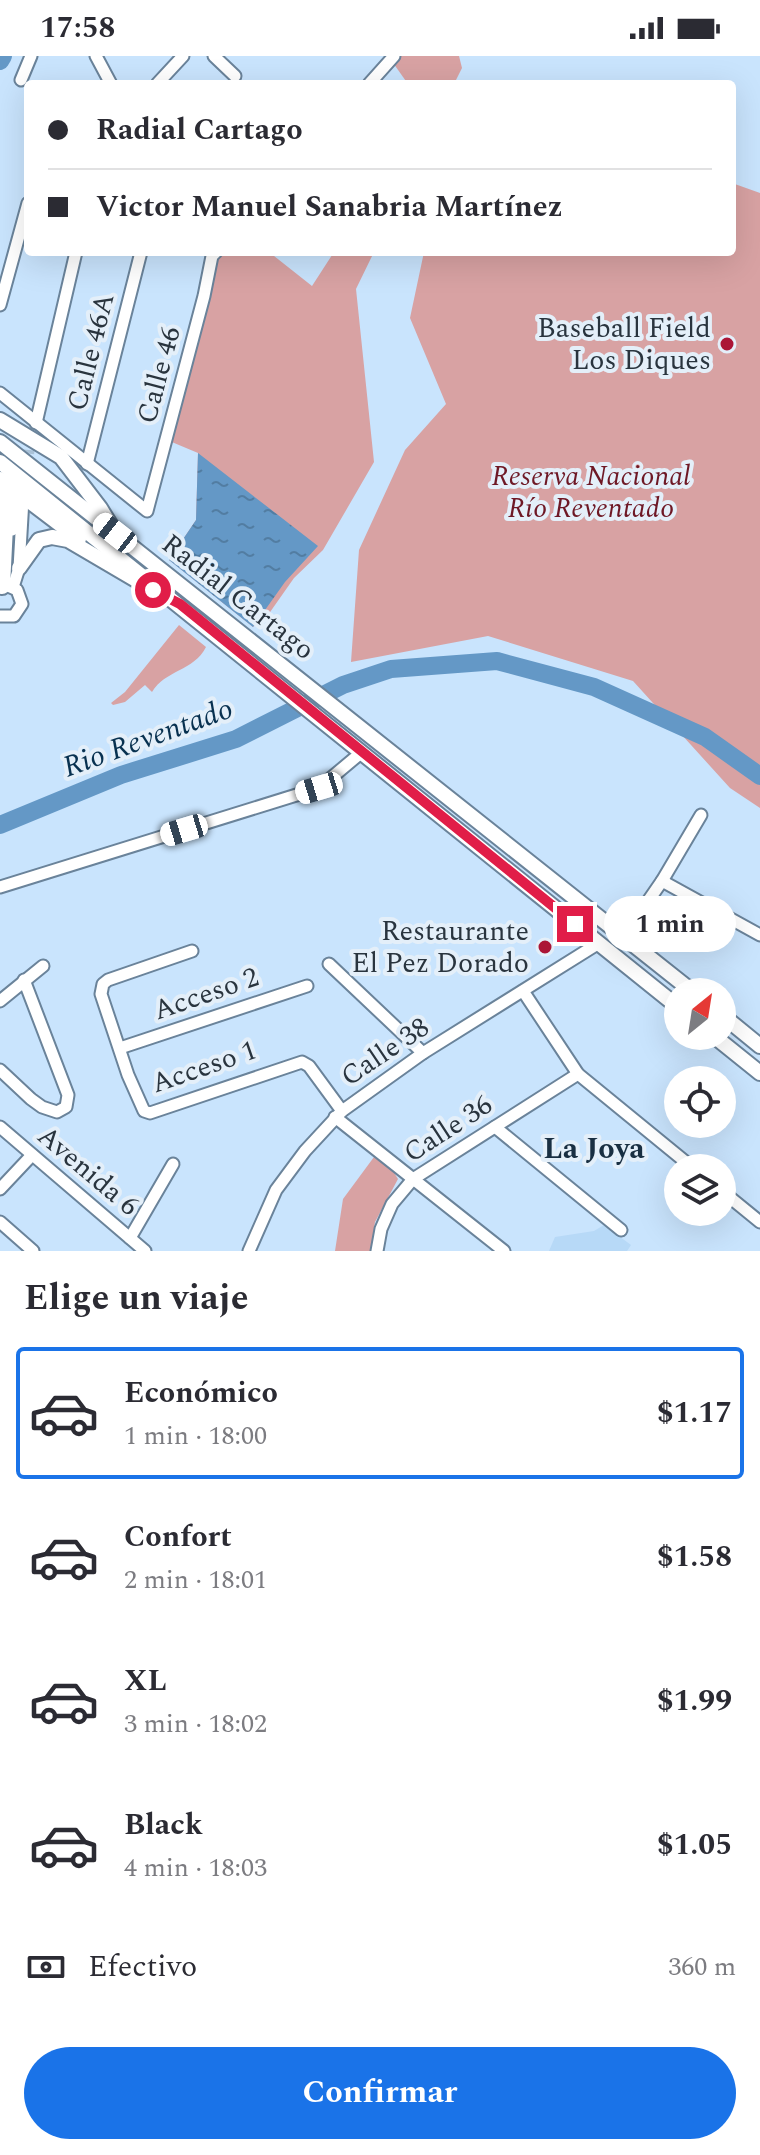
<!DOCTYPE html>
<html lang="es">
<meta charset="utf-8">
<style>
body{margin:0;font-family:Spectral,serif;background:#f2f2f3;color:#2b2b33;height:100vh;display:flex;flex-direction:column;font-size:30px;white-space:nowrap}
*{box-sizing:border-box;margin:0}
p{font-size:26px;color:#7c7c81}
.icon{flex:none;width:44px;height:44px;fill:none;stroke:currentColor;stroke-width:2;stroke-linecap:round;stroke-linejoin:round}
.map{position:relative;height:1195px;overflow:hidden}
.drawer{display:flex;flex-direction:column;background:#fff;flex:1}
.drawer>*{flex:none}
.hud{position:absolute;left:24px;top:24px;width:712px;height:176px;border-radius:8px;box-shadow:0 8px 32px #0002;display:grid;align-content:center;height:176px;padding:0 24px;background:#fff}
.needle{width:52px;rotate:30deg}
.controls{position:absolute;left:664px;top:922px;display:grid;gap:16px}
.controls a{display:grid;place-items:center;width:72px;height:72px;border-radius:50%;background:#fff;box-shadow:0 8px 32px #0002;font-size:40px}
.end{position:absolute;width:36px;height:36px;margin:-18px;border:10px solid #e11d48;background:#fff;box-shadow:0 0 0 4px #fff}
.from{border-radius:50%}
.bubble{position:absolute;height:56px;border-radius:28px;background:#fff;box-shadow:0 8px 32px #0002;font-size:26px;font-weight:700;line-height:56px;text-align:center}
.car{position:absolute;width:24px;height:48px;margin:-24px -12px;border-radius:10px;box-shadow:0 0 6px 2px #0007;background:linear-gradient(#fff 24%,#345 0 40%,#fff 0 76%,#345 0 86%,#fff 0)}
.hud b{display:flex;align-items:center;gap:28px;height:76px;font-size:30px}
.hud b+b{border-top:2px solid #e1e1e2}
.hud i{width:20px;height:20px;background:#2b2b33}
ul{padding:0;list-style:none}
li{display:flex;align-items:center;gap:24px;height:132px;margin:0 16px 12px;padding:0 8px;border:4px solid transparent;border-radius:8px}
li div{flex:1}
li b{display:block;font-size:30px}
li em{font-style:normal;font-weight:700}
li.current{border-color:#1a73e8}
li>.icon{width:72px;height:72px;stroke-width:1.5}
h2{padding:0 24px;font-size:36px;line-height:96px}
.pay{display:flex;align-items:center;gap:20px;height:88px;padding:0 24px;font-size:30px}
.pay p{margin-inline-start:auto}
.cta{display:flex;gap:16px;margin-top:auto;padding:16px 24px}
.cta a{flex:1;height:92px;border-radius:48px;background:#1a73e8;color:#fff;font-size:32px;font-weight:700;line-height:92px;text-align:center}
.status{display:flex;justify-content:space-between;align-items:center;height:56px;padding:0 40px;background:#fff;direction:ltr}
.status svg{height:22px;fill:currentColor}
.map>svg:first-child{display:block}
.built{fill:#b7d9f7}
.green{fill:#d8a2a3}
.water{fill:url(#water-ripples)}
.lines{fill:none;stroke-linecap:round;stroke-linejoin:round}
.river{stroke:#6498c6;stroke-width:18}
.minor-tunnel{stroke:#a9c1d7;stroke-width:11;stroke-dasharray:11 5.5;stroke-linecap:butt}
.minor-casing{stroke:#6a839a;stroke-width:15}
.major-casing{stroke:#6a839a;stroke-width:18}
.highway-casing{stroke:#6a839a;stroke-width:20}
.minor{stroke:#fff;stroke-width:11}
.major{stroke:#fff;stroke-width:14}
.highway{stroke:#fff;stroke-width:16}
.route{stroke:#e11d48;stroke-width:10}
.poi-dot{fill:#ab1536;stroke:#e4eff9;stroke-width:3}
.labels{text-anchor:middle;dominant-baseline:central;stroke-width:8;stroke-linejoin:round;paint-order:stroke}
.poi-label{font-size:28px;fill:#29343e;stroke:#e4eff9;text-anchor:end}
.street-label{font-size:28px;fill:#29343e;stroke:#e4eff9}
.park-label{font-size:28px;font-style:italic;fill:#6e1825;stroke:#e4eff9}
.water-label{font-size:30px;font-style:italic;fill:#083150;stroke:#e4eff9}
.neighbourhood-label{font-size:30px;font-weight:bold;fill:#192f42;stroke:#e4eff9}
</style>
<div class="status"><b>17:58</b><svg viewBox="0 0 49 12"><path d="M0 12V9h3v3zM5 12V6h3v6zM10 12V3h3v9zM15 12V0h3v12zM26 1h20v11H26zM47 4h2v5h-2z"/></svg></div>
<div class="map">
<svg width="760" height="1195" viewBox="0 0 760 1195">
<defs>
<pattern id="water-ripples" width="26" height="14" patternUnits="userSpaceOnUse" patternTransform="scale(2)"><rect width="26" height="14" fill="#6498c6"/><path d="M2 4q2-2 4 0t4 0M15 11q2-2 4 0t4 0" fill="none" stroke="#527da2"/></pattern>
</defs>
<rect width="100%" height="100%" fill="#c9e4fd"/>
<polygon class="built" points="604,1169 631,1189 627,1195 549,1195 555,1181 594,1175"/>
<g class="green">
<polygon points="394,0 459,0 462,12 454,28 408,28 391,4"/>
<polygon points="732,127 760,137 760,752 730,732 633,625 488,580 351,606 359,494 405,394 446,348 410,262 424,196 732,196"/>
<polygon points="216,196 269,196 312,230 334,196 374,196 356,233 374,406 323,494 294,522 268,559 253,571 169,504 196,464 198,397 167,384"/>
<path d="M179,569L206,591C194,615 165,614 152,636L145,629L125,646L113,649L111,647L125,636Z"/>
<polygon points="374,1101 393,1115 398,1123 375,1166 371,1195 335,1195 343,1143"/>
</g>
<polygon class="water" points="198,397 318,490 285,526 253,571 169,504 196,464"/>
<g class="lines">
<g class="river">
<polyline points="0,5 3,0"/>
<polyline points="0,769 121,719 236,683 343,629 391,613 497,605 594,631 705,681 760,720"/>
</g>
<polyline class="minor-tunnel" points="27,414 29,394"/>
<g class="minor-casing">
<g id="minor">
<polyline points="96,0 111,28"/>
<polyline points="214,0 235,20"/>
<polyline points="21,24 31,0"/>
<polyline points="157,28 183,0"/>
<polyline points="369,28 394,0"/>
<polyline points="0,249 28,147"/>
<polyline points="0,337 147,455 204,240 212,200 216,196"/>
<polyline points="36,367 76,196"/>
<polyline points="87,408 141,196"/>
<polyline points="12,474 15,438"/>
<polyline points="13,531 19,512 23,443"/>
<polyline points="0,560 14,560 22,548 17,534 8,530"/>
<polyline points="662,825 760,879"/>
<polyline points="0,831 319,732 362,696"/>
<polyline points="624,880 662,825 701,759"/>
<polyline points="192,895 108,924 103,928 101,938 128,1019 144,1055 150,1057 302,1006 309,1010 342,1055"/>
<polyline points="329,908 423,997"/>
<polyline points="523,935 578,1018 693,1112"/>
<polyline points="0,945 43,910"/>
<polyline points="120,992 307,930"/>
<polyline points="0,1014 31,1043 42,1051 57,1056 66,1051 68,1039 24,924"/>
<polyline points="335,1061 504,1195"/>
<polyline points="0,1071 145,1195"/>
<polyline points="495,1071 621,1174"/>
<polyline points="0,1133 32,1099"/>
<polyline points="722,1135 760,1166"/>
<polyline points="0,1166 33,1195"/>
<polyline points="130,1182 173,1108"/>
<polyline points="249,1195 276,1134 305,1095 342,1055 423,997 599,887"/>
<polyline points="377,1195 381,1173 392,1148 413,1123 578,1018"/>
</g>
</g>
<g class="major-casing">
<g id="major">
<polyline points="0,364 61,401 100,452 111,470"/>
<polyline points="0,386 693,936"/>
<polyline points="0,406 678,951"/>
<polyline points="0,423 79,483"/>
<polyline points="19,512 39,484 52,481 68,484 148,531"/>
<polyline points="722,959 760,990"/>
<polyline points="714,980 760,1017"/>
</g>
</g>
<g class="highway-casing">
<polyline id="highway" points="0,427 6,450 2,530"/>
</g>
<use href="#minor" class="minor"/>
<use href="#major" class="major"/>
<use href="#highway" class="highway"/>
</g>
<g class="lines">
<polyline class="route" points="153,534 180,548 575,868"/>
</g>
<g class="poi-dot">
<circle cx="727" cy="288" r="8"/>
<circle cx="545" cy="891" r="8"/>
</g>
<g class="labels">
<g class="poi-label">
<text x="711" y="272">Baseball Field<tspan x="711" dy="32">Los Diques</tspan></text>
<text x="529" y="875">Restaurante<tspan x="529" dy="32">El Pez Dorado</tspan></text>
</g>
<g class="street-label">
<text transform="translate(91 296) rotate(-76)">Calle 46A</text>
<text transform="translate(159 319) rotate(-75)">Calle 46</text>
<text transform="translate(238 541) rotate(38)">Radial Cartago</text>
<text transform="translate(206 938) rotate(-19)">Acceso 2</text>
<text transform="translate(385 996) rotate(-34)">Calle 38</text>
<text transform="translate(204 1011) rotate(-19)">Acceso 1</text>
<text transform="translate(448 1073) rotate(-33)">Calle 36</text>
<text transform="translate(88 1115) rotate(40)">Avenida 6</text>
</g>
<g class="park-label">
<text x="591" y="420">Reserva Nacional<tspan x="591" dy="32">Río Reventado</tspan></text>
</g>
<g class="water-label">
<text transform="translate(148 682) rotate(-20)">Rio Reventado</text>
</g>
<g class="neighbourhood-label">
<text x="594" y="1093">La Joya</text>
</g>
</g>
</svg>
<div class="controls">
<a><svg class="needle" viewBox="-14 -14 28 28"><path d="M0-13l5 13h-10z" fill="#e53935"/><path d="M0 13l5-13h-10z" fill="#7c7c81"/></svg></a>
<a><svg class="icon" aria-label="locate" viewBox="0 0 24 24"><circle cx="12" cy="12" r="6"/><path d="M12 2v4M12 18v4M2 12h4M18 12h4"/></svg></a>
<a><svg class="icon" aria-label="layers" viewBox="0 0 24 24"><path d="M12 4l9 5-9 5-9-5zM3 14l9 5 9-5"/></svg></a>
</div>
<i class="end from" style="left:153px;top:534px"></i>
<i class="end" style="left:575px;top:868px"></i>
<div class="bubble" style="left:604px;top:840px;width:132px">1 min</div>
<i class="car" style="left:115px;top:477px;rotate:308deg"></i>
<i class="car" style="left:319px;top:732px;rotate:253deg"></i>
<i class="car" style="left:184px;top:774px;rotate:253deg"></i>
<div class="hud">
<b><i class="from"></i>Radial Cartago</b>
<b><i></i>Victor Manuel Sanabria Martínez</b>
</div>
</div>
<section class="drawer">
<h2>Elige un viaje</h2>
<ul>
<li class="current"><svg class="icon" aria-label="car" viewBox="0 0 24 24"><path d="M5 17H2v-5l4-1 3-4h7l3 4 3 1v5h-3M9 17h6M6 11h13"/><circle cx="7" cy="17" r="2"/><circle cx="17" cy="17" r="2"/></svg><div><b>Económico</b><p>1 min · 18:00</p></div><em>$1.17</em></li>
<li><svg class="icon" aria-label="car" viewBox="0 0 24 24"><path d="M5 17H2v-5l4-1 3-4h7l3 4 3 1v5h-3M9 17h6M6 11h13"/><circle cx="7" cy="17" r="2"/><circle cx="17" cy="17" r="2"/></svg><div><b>Confort</b><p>2 min · 18:01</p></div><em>$1.58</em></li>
<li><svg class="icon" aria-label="car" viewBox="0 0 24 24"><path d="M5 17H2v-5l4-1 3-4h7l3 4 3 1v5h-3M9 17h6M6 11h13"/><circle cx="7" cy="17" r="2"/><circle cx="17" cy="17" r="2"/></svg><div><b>XL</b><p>3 min · 18:02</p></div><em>$1.99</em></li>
<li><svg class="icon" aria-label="car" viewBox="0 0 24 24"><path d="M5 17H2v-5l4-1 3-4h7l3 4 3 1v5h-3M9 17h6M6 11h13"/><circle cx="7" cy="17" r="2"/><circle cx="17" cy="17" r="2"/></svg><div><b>Black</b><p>4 min · 18:03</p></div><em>$1.05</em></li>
</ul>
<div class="pay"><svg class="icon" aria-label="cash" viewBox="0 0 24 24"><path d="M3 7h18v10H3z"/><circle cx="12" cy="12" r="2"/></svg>Efectivo<p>360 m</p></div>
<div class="cta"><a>Confirmar</a></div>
</section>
